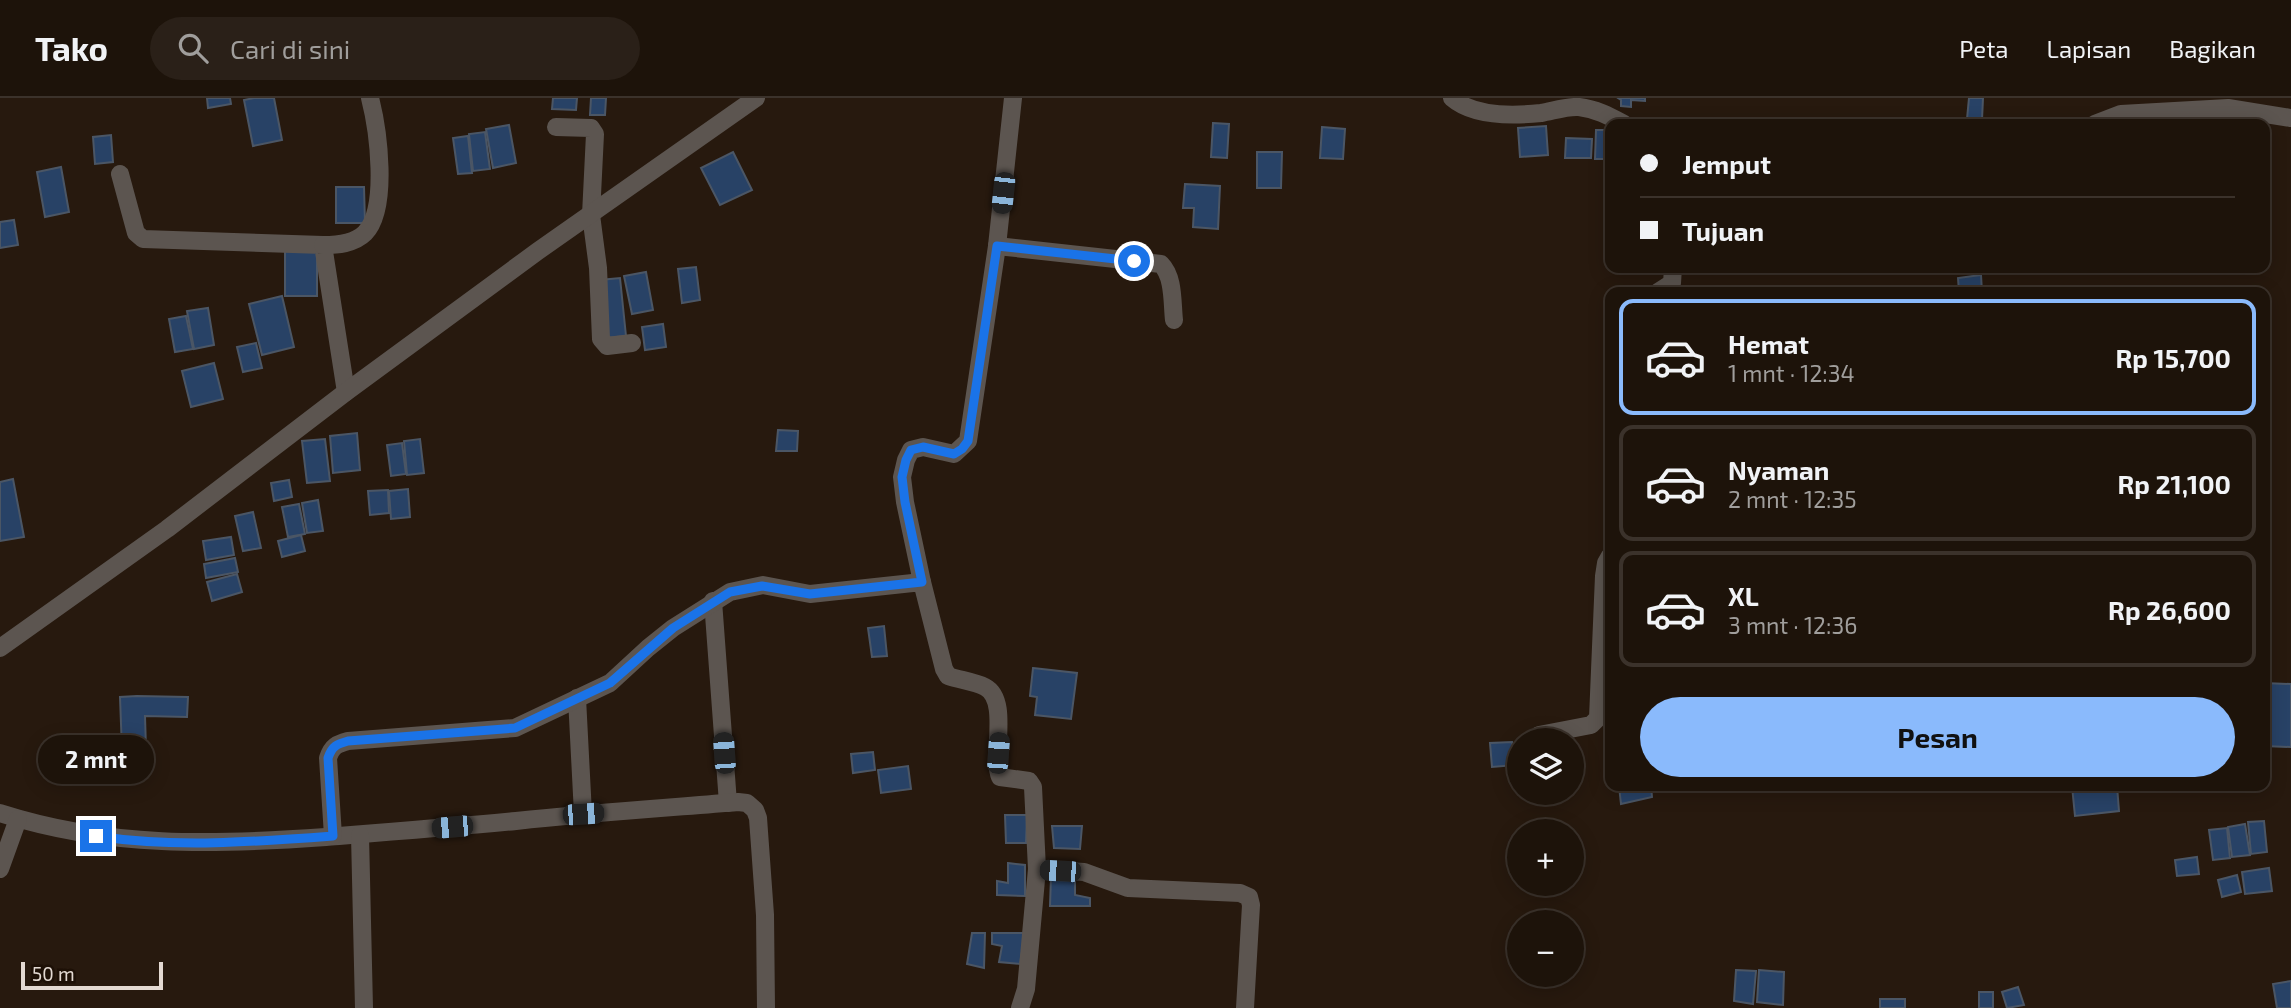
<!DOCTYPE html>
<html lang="id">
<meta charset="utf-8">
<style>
body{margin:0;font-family:"Exo 2",sans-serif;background:#2a2018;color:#f1f3f6;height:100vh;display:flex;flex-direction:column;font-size:26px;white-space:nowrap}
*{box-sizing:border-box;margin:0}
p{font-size:23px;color:#a09e9c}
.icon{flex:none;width:38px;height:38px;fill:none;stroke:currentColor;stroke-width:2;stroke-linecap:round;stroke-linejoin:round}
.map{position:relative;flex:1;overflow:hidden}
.sheet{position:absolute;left:1605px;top:189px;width:665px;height:504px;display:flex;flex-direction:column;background:#1d130a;border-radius:14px;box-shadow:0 4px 18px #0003,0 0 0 2px #3b322b}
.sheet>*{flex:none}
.top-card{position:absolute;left:1605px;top:21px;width:665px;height:154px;border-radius:14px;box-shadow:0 4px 18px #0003,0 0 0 2px #3b322b;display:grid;align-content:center;height:154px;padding:0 35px;background:#1d130a}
.controls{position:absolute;left:1507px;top:630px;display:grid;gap:14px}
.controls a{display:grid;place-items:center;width:77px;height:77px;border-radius:50%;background:#1d130a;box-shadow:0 4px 18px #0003,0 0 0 2px #3b322b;font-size:35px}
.scale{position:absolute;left:21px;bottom:18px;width:142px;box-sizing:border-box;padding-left:7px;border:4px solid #e3d9d2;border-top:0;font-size:19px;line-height:24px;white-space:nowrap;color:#e3d9d2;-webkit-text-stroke:5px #1d1006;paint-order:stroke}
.end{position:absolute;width:32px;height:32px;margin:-16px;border:9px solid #1a73e8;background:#fff;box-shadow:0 0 0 4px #fff}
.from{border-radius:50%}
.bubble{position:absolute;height:49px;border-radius:24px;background:#1d130a;box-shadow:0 4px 18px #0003,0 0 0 2px #3b322b;font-size:23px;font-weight:700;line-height:49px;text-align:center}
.car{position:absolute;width:21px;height:42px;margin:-21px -10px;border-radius:9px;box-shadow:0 0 5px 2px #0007;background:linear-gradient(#222 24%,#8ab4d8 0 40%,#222 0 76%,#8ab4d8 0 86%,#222 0)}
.top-card b{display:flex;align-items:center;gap:24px;height:66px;font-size:26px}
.top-card b+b{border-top:2px solid #3b322b}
.top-card i{width:18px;height:18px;background:#f1f3f6}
ul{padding:12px 0 0;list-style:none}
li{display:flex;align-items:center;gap:21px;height:116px;margin:0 14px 10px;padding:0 21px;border:4px solid #3b322b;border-radius:14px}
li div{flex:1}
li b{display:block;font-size:26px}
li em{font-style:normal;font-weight:700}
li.on{border-color:#8abafc}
li>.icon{width:63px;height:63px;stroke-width:1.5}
.primary-button{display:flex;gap:14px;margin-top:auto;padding:14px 35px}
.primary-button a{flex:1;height:80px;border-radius:42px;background:#8abafc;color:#111;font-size:28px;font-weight:700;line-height:80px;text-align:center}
header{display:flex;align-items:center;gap:42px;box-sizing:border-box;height:98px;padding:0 35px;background:#1d130a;border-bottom:2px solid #3b322b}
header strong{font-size:33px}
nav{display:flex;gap:38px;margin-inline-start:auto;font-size:24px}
.search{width:490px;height:63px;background:#2a2018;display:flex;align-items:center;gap:18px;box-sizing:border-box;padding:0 24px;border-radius:38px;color:#a09e9c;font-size:26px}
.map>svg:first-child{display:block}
.building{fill:#284266;stroke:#4b5665;stroke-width:2}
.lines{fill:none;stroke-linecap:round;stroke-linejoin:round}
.street{stroke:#5c5550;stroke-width:18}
.route{stroke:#1a73e8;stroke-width:9}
</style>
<header>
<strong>Tako</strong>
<div class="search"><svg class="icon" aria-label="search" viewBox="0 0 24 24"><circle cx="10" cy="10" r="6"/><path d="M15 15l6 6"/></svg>Cari di sini</div>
<nav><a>Peta</a><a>Lapisan</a><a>Bagikan</a></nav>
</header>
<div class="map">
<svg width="2291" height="910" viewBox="0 0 2291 910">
<rect width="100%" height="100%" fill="#27190e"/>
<g class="building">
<polygon points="207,0 230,0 231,6 208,10"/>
<polygon points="254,0 274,0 282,42 253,48 244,2"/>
<polygon points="553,0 577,0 576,12 552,11"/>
<polygon points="591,0 606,0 605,17 590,17"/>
<polygon points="1618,0 1645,0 1645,3 1631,2 1631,9 1621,8 1621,2"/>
<polygon points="1969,0 1983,0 1982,22 1967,21"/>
<polygon points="1213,25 1229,26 1227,60 1211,59"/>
<polygon points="509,27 516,65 493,70 486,31"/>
<polygon points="1546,28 1548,57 1520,59 1518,30"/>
<polygon points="1322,29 1345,31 1343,61 1320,60"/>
<polygon points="1596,32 1610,32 1610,61 1595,61"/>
<polygon points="485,34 490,71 473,73 469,36"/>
<polygon points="111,37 113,64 95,66 93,39"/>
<polygon points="468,38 472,75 458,76 453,40"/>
<polygon points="1566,40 1592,41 1591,60 1565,60"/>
<polygon points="733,54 752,92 720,107 701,70"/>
<polygon points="1257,54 1282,54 1281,90 1257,90"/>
<polygon points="61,69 69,114 45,119 37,74"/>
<polygon points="1185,86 1220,88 1218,131 1193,129 1194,110 1183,110"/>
<polygon points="336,89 364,89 365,125 336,125"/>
<polygon points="14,122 18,147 0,150 0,124"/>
<rect x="285" y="151" width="32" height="47"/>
<polygon points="696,169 700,202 682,205 678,171"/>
<polygon points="646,174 653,212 632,216 624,178"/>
<polygon points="1981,177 1982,194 1959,194 1958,180"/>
<polygon points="620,180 626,238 606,240 600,182"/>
<polygon points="282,198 294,249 262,257 249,206"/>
<polygon points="208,210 214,247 194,251 187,213"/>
<polygon points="186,218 193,251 175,254 169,221"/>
<polygon points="663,226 666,249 645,252 642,229"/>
<polygon points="256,245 262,270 243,274 237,249"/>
<polygon points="214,265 223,301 191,309 182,273"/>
<polygon points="778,332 798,333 797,353 776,353"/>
<polygon points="357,335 360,372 333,375 330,338"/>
<polygon points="325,341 330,383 307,385 302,343"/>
<polygon points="420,341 424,375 407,377 404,343"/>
<polygon points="402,345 406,376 391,378 387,347"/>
<polygon points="13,381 24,439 0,443 0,384"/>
<polygon points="289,382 292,399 274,403 271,385"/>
<polygon points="408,391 410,419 391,421 389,393"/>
<polygon points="388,392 389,415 370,417 368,393"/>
<polygon points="318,402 323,433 307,435 302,405"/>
<polygon points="299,406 305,436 288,439 282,409"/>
<polygon points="253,414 261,450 243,453 235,418"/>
<polygon points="301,437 305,453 282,459 278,443"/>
<polygon points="231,439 234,457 206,462 203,443"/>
<polygon points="235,460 238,474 206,480 204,466"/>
<polygon points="237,476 242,494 212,503 207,484"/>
<polygon points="884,528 887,558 872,559 868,530"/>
<polygon points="1033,570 1077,575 1071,621 1035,617 1037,599 1030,598"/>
<polygon points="2264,585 2291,586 2291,649 2264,648"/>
<polygon points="137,598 188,599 187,619 145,618 146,651 122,653 120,599"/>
<polygon points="1512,644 1515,667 1492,669 1490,645"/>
<polygon points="873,654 875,672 853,675 851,656"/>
<polygon points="908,668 911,691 881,695 878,672"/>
<polygon points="1619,688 1651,688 1652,699 1621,706"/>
<polygon points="2072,688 2117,688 2119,713 2075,718"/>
<polygon points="1005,717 1027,717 1026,745 1006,745"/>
<polygon points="2264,723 2267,754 2251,756 2248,724"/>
<polygon points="2245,726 2250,757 2232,759 2228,729"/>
<polygon points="1052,728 1082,728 1080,751 1054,750"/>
<polygon points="2227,730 2230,760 2213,762 2209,732"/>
<polygon points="2197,759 2199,776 2177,778 2175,762"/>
<polygon points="1008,765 1025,767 1025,798 997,797 997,783 1008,785"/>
<polygon points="2269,770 2272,793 2245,796 2242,774"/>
<polygon points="1075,777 1075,797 1090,800 1090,808 1050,808 1051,778"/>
<polygon points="2237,777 2241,794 2222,799 2218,782"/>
<polygon points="972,835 985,835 984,870 967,866"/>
<polygon points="992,835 1025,835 1020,866 999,864 1002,848 992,846"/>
<polygon points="1736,872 1756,873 1753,906 1734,903"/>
<polygon points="1759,872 1784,874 1783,907 1757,904"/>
<polygon points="2291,883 2291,910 2277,910 2273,886"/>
<polygon points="2018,889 2024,907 2007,910 2002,894"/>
<rect x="1979" y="894" width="14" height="16"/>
<rect x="1880" y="901" width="25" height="9"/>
</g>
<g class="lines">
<g class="street">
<path d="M1452,0C1474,19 1513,18 1541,15C1553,13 1567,8 1579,9C1596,11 1609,18 1624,26"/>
<polyline points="2095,26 2121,16 2228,10 2291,20"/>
<polyline points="556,29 591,30 595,36 591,117 598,170 601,241 607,248 632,245"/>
<polyline points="120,76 136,135 143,141 323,147 346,294"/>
<path d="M323,147C337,147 354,146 365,135C389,110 378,31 370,0"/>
<path d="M997,148L1161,166C1174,179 1172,204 1174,222"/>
<polyline points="1658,194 1672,185 1673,170"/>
<polyline points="922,484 905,404 902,379 906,362 911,352 923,349 954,356 968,343 997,148 1013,0"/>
<polyline points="713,503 728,705"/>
<polyline points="0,550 167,431 346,294 538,153 756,0"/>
<polyline points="577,600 583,716"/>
<polyline points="1539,637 1591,627 1598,620 1604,478 1606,465 1610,458"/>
<path d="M0,715C109,750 214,747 326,739C389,734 453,729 516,723C590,715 664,710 738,704L747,705L755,712L758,720L765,817L766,910"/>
<polyline points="360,737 364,910"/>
<path d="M333,738L328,660C332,648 337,646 348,643L515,630L610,585L648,550L673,530L730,494L763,487L810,496L922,484L944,571L948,578C960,582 975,584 985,589C1010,602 991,658 1000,679L1029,683L1033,689L1037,771L1026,891L1020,910"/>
<polyline points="0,771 18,721"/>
<polyline points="1037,771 1084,774 1128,790 1240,795 1249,799 1251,807 1245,910"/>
</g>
</g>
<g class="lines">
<path class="route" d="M96,738C174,750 254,744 333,738L328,660C332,648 337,646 348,643L515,630L610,585L673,530L730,494L762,488L810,496L922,484L905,404L902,379L906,362L911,352L923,349L954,356L962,351L968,343L997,148L1134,163"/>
</g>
</svg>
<div class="controls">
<a><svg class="icon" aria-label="layers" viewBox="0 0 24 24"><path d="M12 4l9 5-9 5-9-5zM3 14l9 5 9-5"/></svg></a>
<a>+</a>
<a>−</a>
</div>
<div class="scale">50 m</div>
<i class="end from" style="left:1134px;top:163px"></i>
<i class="end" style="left:96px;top:738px"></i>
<div class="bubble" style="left:38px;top:637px;width:116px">2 mnt</div>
<i class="car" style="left:1003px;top:95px;rotate:186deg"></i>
<i class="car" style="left:724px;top:655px;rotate:356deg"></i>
<i class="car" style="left:998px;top:655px;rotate:4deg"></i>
<i class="car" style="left:583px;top:716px;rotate:86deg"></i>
<i class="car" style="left:452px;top:729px;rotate:265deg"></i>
<i class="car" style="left:1060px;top:773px;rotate:273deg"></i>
<div class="top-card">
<b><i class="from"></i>Jemput</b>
<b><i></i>Tujuan</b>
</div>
<section class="sheet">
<ul>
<li class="on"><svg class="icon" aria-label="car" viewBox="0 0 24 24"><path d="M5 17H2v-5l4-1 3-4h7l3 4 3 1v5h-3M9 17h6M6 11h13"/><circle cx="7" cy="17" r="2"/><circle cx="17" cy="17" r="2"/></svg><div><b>Hemat</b><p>1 mnt · 12:34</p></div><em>Rp 15,700</em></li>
<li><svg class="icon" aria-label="car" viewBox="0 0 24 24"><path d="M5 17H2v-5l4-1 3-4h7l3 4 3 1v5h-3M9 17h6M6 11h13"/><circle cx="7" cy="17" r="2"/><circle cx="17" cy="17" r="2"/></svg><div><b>Nyaman</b><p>2 mnt · 12:35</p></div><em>Rp 21,100</em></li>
<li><svg class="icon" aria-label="car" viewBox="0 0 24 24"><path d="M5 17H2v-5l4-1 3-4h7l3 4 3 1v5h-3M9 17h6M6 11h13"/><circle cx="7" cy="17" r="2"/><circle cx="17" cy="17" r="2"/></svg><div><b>XL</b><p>3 mnt · 12:36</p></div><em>Rp 26,600</em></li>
</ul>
<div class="primary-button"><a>Pesan</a></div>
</section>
</div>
